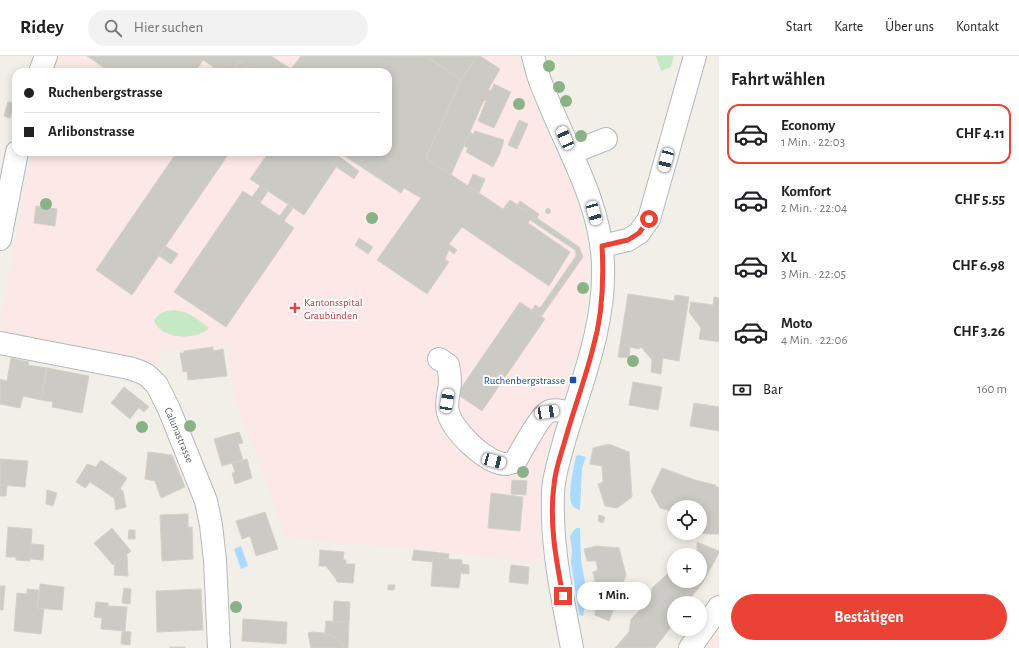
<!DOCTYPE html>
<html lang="de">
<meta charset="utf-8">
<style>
body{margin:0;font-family:"Alegreya Sans",sans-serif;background:#f2f2f2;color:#202124;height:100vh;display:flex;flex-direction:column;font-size:15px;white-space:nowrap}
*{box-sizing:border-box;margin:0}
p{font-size:13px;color:#757577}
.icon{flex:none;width:22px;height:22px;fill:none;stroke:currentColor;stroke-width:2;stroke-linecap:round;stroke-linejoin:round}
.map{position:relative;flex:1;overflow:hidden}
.side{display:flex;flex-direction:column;background:#fff;width:300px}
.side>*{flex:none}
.top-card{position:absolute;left:12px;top:12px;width:380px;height:88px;border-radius:12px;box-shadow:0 2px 10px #0003;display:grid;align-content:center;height:88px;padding:0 12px;background:#fff}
.tools{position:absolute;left:667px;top:444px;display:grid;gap:8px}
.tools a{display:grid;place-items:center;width:40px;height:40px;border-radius:50%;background:#fff;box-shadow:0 2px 10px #0003;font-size:20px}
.end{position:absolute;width:18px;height:18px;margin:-9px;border:5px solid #ea4335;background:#fff;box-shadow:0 0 0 2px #fff}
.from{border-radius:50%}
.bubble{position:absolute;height:28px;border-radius:14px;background:#fff;box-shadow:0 2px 10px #0003;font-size:13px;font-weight:700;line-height:28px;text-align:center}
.car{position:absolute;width:12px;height:24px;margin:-12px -6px;border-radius:5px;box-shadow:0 0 3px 1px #0007;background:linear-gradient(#fff 24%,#345 0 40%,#fff 0 76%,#345 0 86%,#fff 0)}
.top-card b{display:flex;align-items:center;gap:14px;height:38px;font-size:15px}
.top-card b+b{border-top:1px solid #e0e0e0}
.top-card i{width:10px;height:10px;background:#202124}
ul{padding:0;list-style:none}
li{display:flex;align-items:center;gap:12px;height:60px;margin:0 8px 6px;padding:0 4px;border:2px solid transparent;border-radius:12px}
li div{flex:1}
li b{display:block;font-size:15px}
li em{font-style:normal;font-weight:700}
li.active{border-color:#ea4335}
li>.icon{width:36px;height:36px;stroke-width:1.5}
h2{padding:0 12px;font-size:18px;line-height:48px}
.pay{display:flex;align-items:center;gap:10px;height:44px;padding:0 12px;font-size:15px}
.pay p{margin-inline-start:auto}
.button{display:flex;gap:8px;margin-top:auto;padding:8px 12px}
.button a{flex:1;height:46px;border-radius:24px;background:#ea4335;color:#fff;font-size:16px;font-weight:700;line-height:46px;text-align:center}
header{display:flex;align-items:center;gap:24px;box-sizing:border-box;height:56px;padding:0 20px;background:#fff;border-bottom:1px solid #e0e0e0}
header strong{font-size:19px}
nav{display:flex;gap:22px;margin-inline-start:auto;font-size:14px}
.search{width:280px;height:36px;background:#f2f2f2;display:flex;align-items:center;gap:10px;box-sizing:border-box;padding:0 14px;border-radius:22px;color:#757577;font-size:15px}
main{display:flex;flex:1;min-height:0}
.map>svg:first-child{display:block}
.medical{fill:#fce8e6}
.green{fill:#c5e8c5}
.water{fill:#aadaff}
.building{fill:#cccac5;stroke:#d6d1c6}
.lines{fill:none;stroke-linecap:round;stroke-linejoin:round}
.minor-casing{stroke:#b5b8bc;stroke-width:24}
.minor{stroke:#fff;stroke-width:22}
.tree{fill:#89b387}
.route{stroke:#ea4335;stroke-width:5}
.health-dot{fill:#e0444e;stroke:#fff;stroke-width:1.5}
.transit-dot{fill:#1a4fb4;stroke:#fff;stroke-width:1.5}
.labels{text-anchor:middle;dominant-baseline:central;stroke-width:4;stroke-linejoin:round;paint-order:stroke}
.health-label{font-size:11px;fill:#be3a42;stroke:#fff;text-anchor:start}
.transit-label{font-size:11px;fill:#164399;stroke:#fff;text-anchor:end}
.street-label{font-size:11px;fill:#5f6368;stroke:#fff}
</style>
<header>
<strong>Ridey</strong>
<div class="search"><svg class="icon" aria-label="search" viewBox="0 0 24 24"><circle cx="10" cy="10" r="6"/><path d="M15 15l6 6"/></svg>Hier suchen</div>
<nav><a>Start</a><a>Karte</a><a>Über uns</a><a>Kontakt</a></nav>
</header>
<main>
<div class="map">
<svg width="719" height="592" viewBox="0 0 719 592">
<rect width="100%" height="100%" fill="#f1efe8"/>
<g class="medical">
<polygon points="63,0 519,0 533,44 571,129 579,152 588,193 588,232 582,281 541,415 539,458 543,507 411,492 373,490 286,481 236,345 227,290 162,295 158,315 4,278 0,271 32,96 388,96 388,16 58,16"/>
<polygon points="719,571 719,592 704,592 706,589"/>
</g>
<g class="green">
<polygon points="656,0 674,0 671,11 661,15"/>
<path d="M167,255C171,254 176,254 180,255C191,257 201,266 209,272C196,285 160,284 154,264L161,257Z"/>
</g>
<g class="water">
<path d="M579,399L586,401L582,412L580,454C576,453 572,451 571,446C568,438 574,409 576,400Z"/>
<polygon points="577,472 580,472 581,503 587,540 583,560 579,559 571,506 572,495 570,480 574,474"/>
<polygon points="241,490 248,510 241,513 234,493"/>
</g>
<g class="building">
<polygon points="87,0 271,0 291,13 289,16 255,16 239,5 232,16 221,16 203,4 195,16 110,16"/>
<polygon points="301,0 426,0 461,24 426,102 503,153 510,144 533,160 528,167 570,196 549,230 462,171 449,188 457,194 454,198 449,194 445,203 449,206 427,238 377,204 421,142 404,132 401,137 340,97 388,96 388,16 289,16"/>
<polygon points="426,0 477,0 461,24"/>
<polygon points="477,0 480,0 500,13 488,34 491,35 494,28 511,36 494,72 478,65 486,45 484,44 451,119 426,102 461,24"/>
<polygon points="239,5 255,16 232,16"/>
<polygon points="8,46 14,47 10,62 4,60"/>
<polygon points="519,64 528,68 517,93 508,89"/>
<polygon points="475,75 504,84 500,97 493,111 466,96 468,92 464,90 469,76 473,78"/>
<polygon points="177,96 230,96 132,239 96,214"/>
<polygon points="269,96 341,96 332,108 336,111 304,159 250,123"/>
<polygon points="338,100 359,115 354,123 332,108"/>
<polygon points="473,118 485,123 479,137 468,130"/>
<polygon points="260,130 268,135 260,147 280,160 288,148 293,152 284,165 294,172 226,271 174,236 243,135 252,141"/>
<polygon points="520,145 539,158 537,162 579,191 583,201 541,261 532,254 535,249 540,252 576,200 575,194 530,164 533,160 517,149"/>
<polygon points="36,150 57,153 55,170 34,167"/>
<circle cx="548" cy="155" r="2.5"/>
<polygon points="359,182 373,191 368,198 355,189"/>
<polygon points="165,190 178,198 171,208 159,200"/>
<polygon points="628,238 674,245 675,239 689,241 679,305 663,302 661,318 651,316 652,304 641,291 639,293 630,291 629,302 618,301"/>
<polygon points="714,241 719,242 719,286 699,283 701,272 689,256 691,246 713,249"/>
<polygon points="520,246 545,263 482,355 457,338"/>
<polygon points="213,291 213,295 223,293 227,320 188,324 187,315 183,316 180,297 184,297 184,295"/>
<polygon points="11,302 29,306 28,309 47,312 41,344 23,340 20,352 0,348 0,323 7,325"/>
<polygon points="47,312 89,320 82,357 52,351 53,346 41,344"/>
<polygon points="633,326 662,331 658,354 629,349"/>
<polygon points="124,331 143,346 130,363 111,347"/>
<polygon points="143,346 149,351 144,356 139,352"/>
<polygon points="694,347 719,351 719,375 690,370"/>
<polygon points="239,376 243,387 238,388 243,404 222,410 214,383"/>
<polygon points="609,388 629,396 632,441 617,452 605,450 598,428 603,426 602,410 590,408 593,392"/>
<polygon points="148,396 172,399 185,431 161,442 155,425 145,423"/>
<polygon points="0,403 28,405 25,431 0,429"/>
<polygon points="247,403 252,422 235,428 232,417 235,416 232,407"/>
<polygon points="101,404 127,422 114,442 90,426 85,432 76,426 87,408 96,411"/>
<polygon points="662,412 695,424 715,429 719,432 719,478 710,478 701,477 700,475 700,451 674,451 674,456 660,452 651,435"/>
<polygon points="512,424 527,425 526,439 511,438"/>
<polygon points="0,429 7,430 6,440 0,440"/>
<polygon points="120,433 123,435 126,451 116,454 114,442"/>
<polygon points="47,434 57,437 53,450 46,448"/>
<polygon points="491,437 523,441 520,475 488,472"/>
<polygon points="265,456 278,493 256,500 250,480 242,483 236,465"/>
<polygon points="188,458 188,471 192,471 193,503 162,505 160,459"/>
<polygon points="599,459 605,461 603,467 598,465"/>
<polygon points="8,471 32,473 30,505 16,504 16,501 6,501"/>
<polygon points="112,472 131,495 113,509 94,487"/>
<polygon points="129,474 135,474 135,483 128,483"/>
<polygon points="697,486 719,495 719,497 702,528 686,547 674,547 674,567 655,592 615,592 629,576 631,563 651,543 652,532 674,512 674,525 700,525 700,499 697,499"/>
<polygon points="31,488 44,489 43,504 30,503"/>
<polygon points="596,490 619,492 626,519 609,565 595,559 596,531 593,516 598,514 596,505 587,505 584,493"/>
<polygon points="320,494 344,496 343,504 346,504 346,508 355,508 353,527 337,526 336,523 326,510 319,510"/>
<polygon points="414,494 449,498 448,503 433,502 433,506 412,504"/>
<polygon points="126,499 127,500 128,520 114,519 115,508"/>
<polygon points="433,502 462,504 462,508 469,509 469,518 461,517 459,532 431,530"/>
<polygon points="511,509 529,511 528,528 509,526"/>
<polygon points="40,528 64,531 62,554 37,552"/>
<polygon points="388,529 395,529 394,534 388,534"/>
<polygon points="0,530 5,530 3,554 0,554"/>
<polygon points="124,532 131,533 130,548 122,547"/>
<polygon points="27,533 39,534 37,552 44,553 41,578 14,575 17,537 27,538"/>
<polygon points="201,533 203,574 157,576 156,535"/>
<polygon points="334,545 350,546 349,566 333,566"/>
<polygon points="96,546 108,547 108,550 127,551 125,575 101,573 102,562 94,561"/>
<polygon points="243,563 287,566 286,588 242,585"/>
<polygon points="326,565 349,566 348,592 345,592 338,584 333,580 325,577"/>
<polygon points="122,575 131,576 130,589 121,588"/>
<polygon points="312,576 325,577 333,580 338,584 345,592 311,592 308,577"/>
<rect x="170" y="591" width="15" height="1"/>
</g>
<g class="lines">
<g class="minor-casing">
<g id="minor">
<path d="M533,0C536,11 538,22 543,32C565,90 601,145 603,209C605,270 582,325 565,382C561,397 556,412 554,427C552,438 553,450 553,461C554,505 564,549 572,592"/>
<polyline points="40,16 46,0"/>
<polyline points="571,97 606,83"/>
<polyline points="0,183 17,96"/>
<polyline points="602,190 628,184 639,177 649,163 695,0"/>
<polyline points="0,287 129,312 141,316 148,320 157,329 169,353 198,425 206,445 211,469 215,504 219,592"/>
<path d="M439,303L448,309C449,314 450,320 450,325C450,335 445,345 448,356C452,374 486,408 506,408C508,408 512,406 515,406C520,397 540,360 548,356C555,352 565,356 572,358"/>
<polyline points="690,592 719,551"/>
</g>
</g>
<use href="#minor" class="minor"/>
</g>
<g class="tree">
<circle cx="549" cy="10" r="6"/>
<circle cx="559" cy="31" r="6"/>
<circle cx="566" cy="45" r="6"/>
<circle cx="519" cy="48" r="6"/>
<circle cx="581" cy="80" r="6"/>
<circle cx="46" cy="148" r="6"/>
<circle cx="372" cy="162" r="6"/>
<circle cx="583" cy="232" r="6"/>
<circle cx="633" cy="305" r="6"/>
<circle cx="190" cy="370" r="6"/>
<circle cx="142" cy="371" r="6"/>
<circle cx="523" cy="416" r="6"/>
<circle cx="236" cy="551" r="6"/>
</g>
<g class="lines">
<path class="route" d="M563,540C556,504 549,466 554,429C555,415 560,401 564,388C573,355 585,324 593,292C603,258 604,225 602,190L628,184L639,177L649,163"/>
</g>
<path class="health-dot" d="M293 246h4v4h4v4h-4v4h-4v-4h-4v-4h4z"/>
<rect class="transit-dot" x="569" y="320" width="8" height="8" rx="2"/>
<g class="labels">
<g class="health-label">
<text x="304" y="246">Kantonsspital<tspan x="304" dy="13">Graubünden</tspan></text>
</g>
<g class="transit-label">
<text x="565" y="324">Ruchenbergstrasse</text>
</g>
<g class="street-label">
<text transform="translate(179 379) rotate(67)">Calunastrasse</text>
</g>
</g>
</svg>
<div class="tools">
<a><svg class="icon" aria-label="locate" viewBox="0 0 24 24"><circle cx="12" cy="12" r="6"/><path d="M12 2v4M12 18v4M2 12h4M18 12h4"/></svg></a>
<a>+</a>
<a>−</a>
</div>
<i class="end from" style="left:649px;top:163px"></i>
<i class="end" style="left:563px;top:540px"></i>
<div class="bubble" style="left:577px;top:526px;width:74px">1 Min.</div>
<i class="car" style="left:565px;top:82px;rotate:336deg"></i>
<i class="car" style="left:666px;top:104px;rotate:195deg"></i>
<i class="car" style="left:594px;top:157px;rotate:164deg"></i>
<i class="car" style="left:447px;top:345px;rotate:9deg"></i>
<i class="car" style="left:547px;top:356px;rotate:81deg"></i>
<i class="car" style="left:494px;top:405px;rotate:105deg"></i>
<div class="top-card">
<b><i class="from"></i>Ruchenbergstrasse</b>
<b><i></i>Arlibonstrasse</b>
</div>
</div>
<section class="side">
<h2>Fahrt wählen</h2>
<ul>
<li class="active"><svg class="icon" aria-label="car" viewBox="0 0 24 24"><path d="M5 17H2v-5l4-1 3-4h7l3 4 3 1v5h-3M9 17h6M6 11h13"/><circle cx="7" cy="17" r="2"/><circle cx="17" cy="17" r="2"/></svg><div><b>Economy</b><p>1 Min. · 22:03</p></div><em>CHF 4.11</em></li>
<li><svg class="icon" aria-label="car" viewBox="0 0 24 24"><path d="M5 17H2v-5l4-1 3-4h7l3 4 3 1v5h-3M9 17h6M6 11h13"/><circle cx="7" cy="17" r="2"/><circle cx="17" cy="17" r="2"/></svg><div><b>Komfort</b><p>2 Min. · 22:04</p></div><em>CHF 5.55</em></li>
<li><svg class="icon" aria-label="car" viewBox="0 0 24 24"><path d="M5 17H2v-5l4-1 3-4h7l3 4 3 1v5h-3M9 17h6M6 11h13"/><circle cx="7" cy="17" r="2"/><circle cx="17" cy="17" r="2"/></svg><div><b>XL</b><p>3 Min. · 22:05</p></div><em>CHF 6.98</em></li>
<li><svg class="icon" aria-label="car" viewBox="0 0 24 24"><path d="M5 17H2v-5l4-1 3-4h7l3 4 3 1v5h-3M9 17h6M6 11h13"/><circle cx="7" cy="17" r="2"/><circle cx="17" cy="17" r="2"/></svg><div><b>Moto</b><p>4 Min. · 22:06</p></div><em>CHF 3.26</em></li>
</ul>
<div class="pay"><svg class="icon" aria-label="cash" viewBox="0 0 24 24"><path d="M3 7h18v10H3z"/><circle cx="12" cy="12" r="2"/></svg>Bar<p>160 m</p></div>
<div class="button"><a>Bestätigen</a></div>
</section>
</main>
